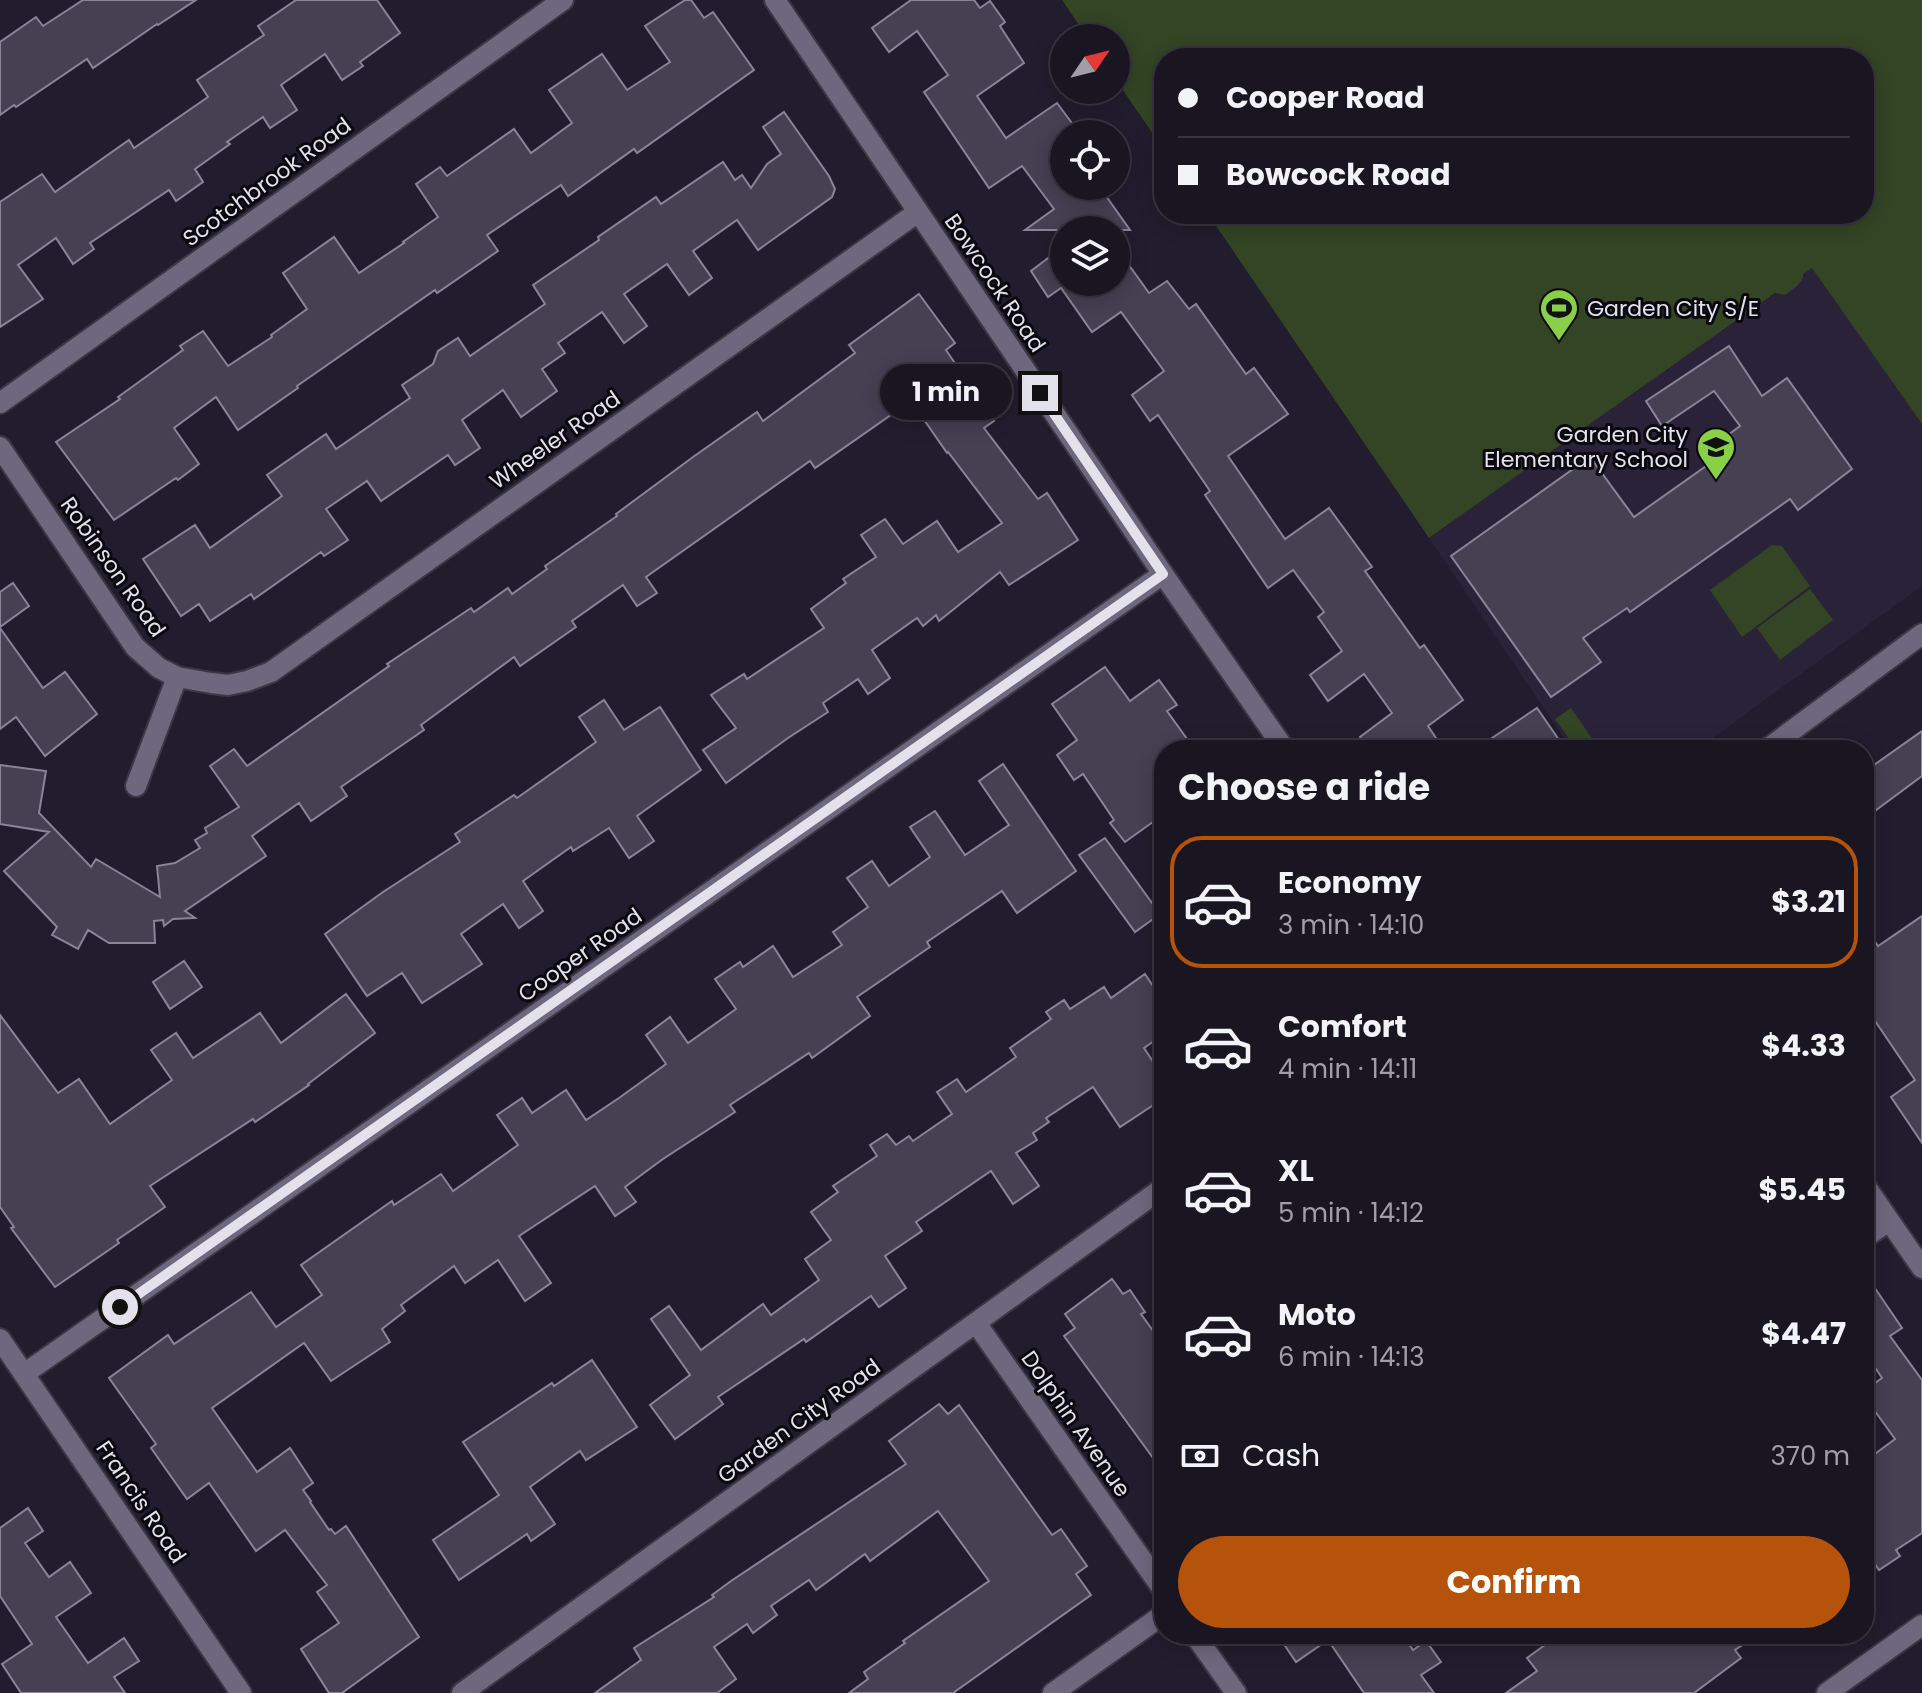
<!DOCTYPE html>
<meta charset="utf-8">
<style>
body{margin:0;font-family:Poppins,sans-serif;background:#221f2a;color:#f1f3f6;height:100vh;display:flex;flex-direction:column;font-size:30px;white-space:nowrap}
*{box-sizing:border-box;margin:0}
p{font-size:26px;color:#9f9fa5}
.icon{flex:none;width:44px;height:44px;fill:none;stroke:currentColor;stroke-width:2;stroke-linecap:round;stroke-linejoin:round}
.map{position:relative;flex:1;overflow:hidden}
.panel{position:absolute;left:1154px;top:740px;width:720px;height:904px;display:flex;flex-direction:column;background:#191622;border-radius:32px;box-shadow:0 4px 20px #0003,0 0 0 2px #373540}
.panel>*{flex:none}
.top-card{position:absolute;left:1154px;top:48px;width:720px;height:176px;border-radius:32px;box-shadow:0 4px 20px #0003,0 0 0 2px #373540;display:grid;align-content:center;height:176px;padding:0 24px;background:#191622}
.needle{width:52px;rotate:55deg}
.fabs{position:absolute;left:1050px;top:24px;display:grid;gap:16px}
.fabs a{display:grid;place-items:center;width:80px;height:80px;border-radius:50%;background:#191622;box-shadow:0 4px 20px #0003,0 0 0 2px #373540;font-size:40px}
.end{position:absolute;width:36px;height:36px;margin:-18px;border:10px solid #e3e1ec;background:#111;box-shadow:0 0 0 4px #111}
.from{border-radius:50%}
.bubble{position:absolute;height:56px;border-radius:28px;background:#191622;box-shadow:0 4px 20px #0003,0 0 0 2px #373540;font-size:26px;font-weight:700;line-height:56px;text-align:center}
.top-card b{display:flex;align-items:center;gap:28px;height:76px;font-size:30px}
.top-card b+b{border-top:2px solid #373540}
.top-card i{width:20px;height:20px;background:#f1f3f6}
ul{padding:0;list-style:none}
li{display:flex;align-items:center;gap:24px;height:132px;margin:0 16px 12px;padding:0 8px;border:4px solid transparent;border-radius:32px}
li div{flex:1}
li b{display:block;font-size:30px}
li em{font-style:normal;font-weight:700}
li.current{border-color:#b45309}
li>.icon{width:72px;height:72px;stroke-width:1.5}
h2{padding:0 24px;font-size:36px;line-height:96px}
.pay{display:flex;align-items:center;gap:20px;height:88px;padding:0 24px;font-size:30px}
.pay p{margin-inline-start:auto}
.action{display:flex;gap:16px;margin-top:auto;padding:16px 24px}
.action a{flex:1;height:92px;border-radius:48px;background:#b45309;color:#fff;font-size:32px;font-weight:700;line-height:92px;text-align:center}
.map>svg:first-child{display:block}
.built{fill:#292239}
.green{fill:#334525}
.building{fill:#454052;stroke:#898499;stroke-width:2}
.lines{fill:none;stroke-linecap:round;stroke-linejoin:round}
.minor-casing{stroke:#3b3744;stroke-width:24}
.tertiary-casing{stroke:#3b3744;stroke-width:24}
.minor{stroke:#6d687d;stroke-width:20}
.tertiary{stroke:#6d687d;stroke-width:20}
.route{stroke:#e3e1ec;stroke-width:10}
.labels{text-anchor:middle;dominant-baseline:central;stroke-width:6;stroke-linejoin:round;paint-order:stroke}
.street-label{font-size:22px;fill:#e3e1ec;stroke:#0a0910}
.poi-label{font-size:22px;fill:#e3e1ec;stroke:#0a0910;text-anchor:start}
</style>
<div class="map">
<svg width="1922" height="1693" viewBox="0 0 1922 1693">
<rect width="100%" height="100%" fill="#211d2e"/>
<polygon class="built" points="1812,267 1922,424 1922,586 1696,750 1572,750 1429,538"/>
<g class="green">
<polygon points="1062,0 1922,0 1922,424 1812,268 1803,274 1803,278 1798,285 1785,295 1775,293 1429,538 1208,214 1864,214 1864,58 1164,58 1164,150 1116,80 1116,38 1088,38"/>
<polygon points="1772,545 1782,546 1810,586 1742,637 1710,590"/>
<polygon points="1810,589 1833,620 1780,660 1757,628"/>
<polygon points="1571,708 1600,750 1577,750 1555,719"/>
</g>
<g class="building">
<polygon points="83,0 196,0 158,25 157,24 93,68 87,59 16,107 14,105 0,115 0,42 36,17 43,26"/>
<polygon points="296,0 377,0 400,33 360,62 363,66 342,80 325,54 281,85 297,110 270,128 263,117 227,142 230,144 195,169 203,182 176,201 169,190 90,243 94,249 73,264 56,238 18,265 43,299 0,327 0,202 42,174 55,192 129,140 134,148 208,97 197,80 264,35 258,26"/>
<polygon points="685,0 691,0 704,18 713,12 754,70 637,153 634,149 568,196 561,185 487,235 498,251 437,293 435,290 297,386 298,388 238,430 216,397 174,428 199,464 178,480 176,478 114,520 56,442 120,399 118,397 183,350 180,346 203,331 228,366 272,337 271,335 307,309 283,273 334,237 359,273 404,243 403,242 438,217 416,184 440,167 447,176 514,129 531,153 572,123 549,90 602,54 627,90 670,62 645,26"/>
<polygon points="911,0 974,0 980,8 990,1 1005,22 1000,26 1024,63 977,96 1006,138 1057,103 1080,134 1064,134 1064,186 1099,186 1130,230 1025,230 1054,209 1022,166 989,188 924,92 948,75 917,31 889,52 872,28"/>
<polygon points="784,112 829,176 835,189 832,197 758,250 737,220 693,251 712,278 689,295 667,264 624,294 647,326 624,343 602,312 558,343 565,353 542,369 557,391 521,417 503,390 462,420 480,448 455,465 448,455 381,501 367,481 326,509 348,540 324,556 321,552 254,599 251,594 210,621 199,604 181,616 143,559 195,525 210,548 282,496 267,475 326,434 336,449 410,398 402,385 433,364 438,351 458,338 470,356 545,304 533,285 599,240 598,237 656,197 661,204 723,162 735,180 742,175 751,188 767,164 781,154 763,127"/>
<polygon points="1064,246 1064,282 1116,282 1116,247 1149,293 1167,281 1189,309 1196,304 1246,374 1254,368 1288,414 1228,456 1285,539 1329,508 1372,567 1365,571 1420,648 1424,645 1463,700 1428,726 1444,750 1369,750 1360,737 1392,713 1364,674 1328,701 1310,675 1342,651 1318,617 1324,612 1293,570 1268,588 1205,495 1210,491 1158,415 1150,421 1132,395 1164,371 1121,312 1092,332 1061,288 1048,297 1031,271"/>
<polygon points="919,294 955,343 946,350 994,421 984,428 1038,499 1047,493 1078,540 1009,585 1000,572 939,621 936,615 923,626 917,618 872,650 890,678 868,694 858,679 823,703 828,712 788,738 726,783 703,750 736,728 711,695 744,674 747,679 824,628 811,609 846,583 843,579 876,557 861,535 885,519 903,544 937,521 958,552 1002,523 948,452 947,453 911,401 815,468 810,461 646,577 657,593 637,606 623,585 572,621 576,627 520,666 514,657 421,725 424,730 341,787 347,796 311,821 299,803 252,836 266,856 185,911 195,918 173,919 164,926 163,920 154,921 155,943 109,943 88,930 78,949 52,935 57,927 4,871 49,832 0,824 0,765 46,771 39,813 91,867 96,859 160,897 157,866 175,863 200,848 195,840 207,833 205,828 239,807 210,766 234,749 247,766 389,666 387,664 471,608 474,612 508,588 512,594 547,569 545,566 617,516 616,514 693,457 757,412 763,421 855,353 849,345"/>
<polygon points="1729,346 1762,396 1787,378 1852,469 1798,510 1790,499 1630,612 1627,608 1583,638 1601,662 1551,697 1451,556 1590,457 1634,517 1716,459 1709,449 1740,426 1714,391 1662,426 1646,401"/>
<polygon points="13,583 29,606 0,627 0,592"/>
<polygon points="0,628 43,688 65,672 97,714 45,756 16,717 0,729"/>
<polygon points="1105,667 1130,701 1159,680 1177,705 1167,711 1195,750 1164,750 1164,762 1153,770 1164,786 1164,814 1125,842 1110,823 1114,820 1083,774 1074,780 1057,755 1077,740 1052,704"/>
<polygon points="604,700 624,730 660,707 701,770 637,816 654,841 629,858 609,828 573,851 571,847 523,881 543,911 519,928 503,904 461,934 482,964 422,1003 402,973 367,996 325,934 383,892 460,842 455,834 514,795 517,798 596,742 579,717"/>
<polygon points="1537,708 1566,750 1474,750"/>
<polygon points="1922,731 1922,776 1864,819 1864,772"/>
<polygon points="1003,764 1076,871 1017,913 1002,891 927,942 930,947 857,997 870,1016 812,1058 809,1053 730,1105 735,1112 663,1159 625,1187 636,1202 615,1216 595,1186 519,1236 551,1283 525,1301 498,1260 465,1283 454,1266 401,1305 405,1311 382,1329 390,1342 331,1381 304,1343 212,1408 257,1472 290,1448 313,1483 303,1490 311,1501 310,1502 329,1530 331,1529 335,1534 346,1526 419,1637 342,1693 329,1693 301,1649 339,1623 317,1592 327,1585 285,1530 256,1551 209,1483 187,1499 151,1448 156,1444 109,1378 168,1335 174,1344 251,1292 276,1327 322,1295 301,1265 392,1201 394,1205 441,1174 453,1191 518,1145 497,1115 522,1098 532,1113 566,1090 586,1120 619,1098 666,1064 646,1035 670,1017 688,1043 736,1009 715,979 740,962 743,967 773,946 793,977 842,945 833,932 868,907 847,878 872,861 889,886 930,857 910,827 935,811 965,855 1009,825 979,781"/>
<polygon points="1105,838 1160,914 1135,932 1079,855"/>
<polygon points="1922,916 1922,1143 1891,1097 1915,1080 1873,1018 1864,1024 1864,926 1878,946"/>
<polygon points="184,961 202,987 170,1009 153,982"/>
<polygon points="1145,974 1153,986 1164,978 1164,1034 1144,1048 1164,1078 1164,1098 1120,1127 1093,1087 1046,1118 1049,1122 1033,1133 1037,1140 1016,1153 1039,1186 1013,1204 991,1171 916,1222 922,1231 885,1256 906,1288 879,1307 871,1296 806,1342 804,1339 718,1397 723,1404 675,1439 650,1405 690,1375 651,1319 669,1306 701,1350 763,1304 771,1315 819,1280 805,1259 831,1240 811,1212 838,1192 833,1186 877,1156 870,1145 887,1134 896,1145 909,1136 913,1141 952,1114 937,1092 957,1079 966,1092 1016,1057 1010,1048 1051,1019 1046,1012 1064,1000 1070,1009 1104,987 1111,998"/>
<polygon points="346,994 375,1033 308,1084 309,1085 255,1122 253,1119 150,1186 165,1207 117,1240 119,1243 55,1287 11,1228 14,1227 0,1207 0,1015 58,1093 79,1079 110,1124 172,1080 151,1050 176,1033 193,1058 260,1013 281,1043"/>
<polygon points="1864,1272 1902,1328 1890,1336 1922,1380 1922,1533 1896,1550 1900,1556 1879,1570 1864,1548 1864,1462 1895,1439 1864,1396 1864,1391 1882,1378 1864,1351"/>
<polygon points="1112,1279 1123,1294 1130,1290 1145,1312 1141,1314 1164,1346 1164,1473 1064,1336 1075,1328 1065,1314"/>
<polygon points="592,1360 637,1427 586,1460 580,1451 530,1487 555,1524 531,1541 527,1534 459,1580 433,1540 499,1495 463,1442 552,1383 554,1386"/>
<polygon points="939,1404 948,1414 959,1405 1052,1535 1061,1529 1087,1566 1076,1574 1091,1595 953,1693 849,1693 868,1679 864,1672 905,1643 903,1641 989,1581 938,1511 870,1561 865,1554 816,1590 809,1580 771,1606 777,1615 753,1633 747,1624 714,1647 736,1679 717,1693 595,1693 641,1660 634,1648 714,1597 712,1595 731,1581 906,1464 889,1441"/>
<polygon points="28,1508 43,1531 25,1543 49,1577 70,1562 91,1593 56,1617 88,1663 124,1638 139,1661 114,1677 125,1693 21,1693 2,1664 32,1644 0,1596 0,1528"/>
<polygon points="1277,1634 1402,1634 1413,1650 1426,1641 1441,1662 1421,1675 1434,1693 1364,1693 1328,1640 1296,1662"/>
<polygon points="1560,1634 1759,1634 1735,1650 1741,1658 1694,1693 1506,1693 1537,1671 1527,1658"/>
</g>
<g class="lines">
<g class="minor-casing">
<g id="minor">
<polyline points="775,0 1163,574 1285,750"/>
<polyline points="0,403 563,0"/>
<polyline points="0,447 135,647 159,668 177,677 211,683 228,685 247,681 271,672 918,212"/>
<polyline points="136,786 177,677"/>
<polyline points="1864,1184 1922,1268"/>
<polyline points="1864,1238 1889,1221"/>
<polyline points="976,1323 1164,1591"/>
<polyline points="24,1374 1163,574"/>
<polyline points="1194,1634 1236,1693"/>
<polyline points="1053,1693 1164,1614"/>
<polyline points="1827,1693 1922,1625"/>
</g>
</g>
<g class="tertiary-casing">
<g id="tertiary">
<polyline points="1766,750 1922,634"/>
<polyline points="0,1339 241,1693"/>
<polyline points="462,1693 1164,1187"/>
</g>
</g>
<use href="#minor" class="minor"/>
<use href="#tertiary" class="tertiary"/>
</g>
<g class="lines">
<polyline class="route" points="120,1307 1163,574 1040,393"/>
</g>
<defs>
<g id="stadium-pin" transform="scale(2)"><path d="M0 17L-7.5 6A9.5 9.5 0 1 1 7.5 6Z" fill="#89cf48" stroke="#0a0910"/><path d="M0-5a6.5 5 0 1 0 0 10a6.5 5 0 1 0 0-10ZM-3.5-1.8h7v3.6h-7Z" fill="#111"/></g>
<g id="school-pin" transform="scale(2)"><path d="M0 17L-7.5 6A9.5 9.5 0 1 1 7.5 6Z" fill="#89cf48" stroke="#0a0910"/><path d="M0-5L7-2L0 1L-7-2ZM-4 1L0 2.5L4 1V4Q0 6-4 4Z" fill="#111"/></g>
</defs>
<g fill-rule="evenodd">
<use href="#stadium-pin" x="1559" y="308"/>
<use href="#school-pin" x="1716" y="447"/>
</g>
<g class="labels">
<g class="street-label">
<text transform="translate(267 182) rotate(-36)">Scotchbrook Road</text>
<text transform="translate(995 283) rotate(56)">Bowcock Road</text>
<text transform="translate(555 440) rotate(-35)">Wheeler Road</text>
<text transform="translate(113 567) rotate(55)">Robinson Road</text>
<text transform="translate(580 955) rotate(-35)">Cooper Road</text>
<text transform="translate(799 1421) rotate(-36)">Garden City Road</text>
<text transform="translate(1076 1424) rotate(55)">Dolphin Avenue</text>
<text transform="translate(141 1502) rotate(56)">Francis Road</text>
</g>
<g class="poi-label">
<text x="1587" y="308">Garden City S/E</text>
<text x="1688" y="434" text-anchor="end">Garden City<tspan x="1688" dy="25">Elementary School</tspan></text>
</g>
</g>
</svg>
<div class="fabs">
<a><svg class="needle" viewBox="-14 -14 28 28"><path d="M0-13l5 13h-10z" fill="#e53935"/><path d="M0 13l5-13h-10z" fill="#9f9fa5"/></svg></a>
<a><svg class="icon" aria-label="locate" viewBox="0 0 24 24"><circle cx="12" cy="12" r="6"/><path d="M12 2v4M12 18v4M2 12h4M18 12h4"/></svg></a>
<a><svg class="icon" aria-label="layers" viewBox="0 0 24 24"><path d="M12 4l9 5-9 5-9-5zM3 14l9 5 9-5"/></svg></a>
</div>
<i class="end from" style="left:120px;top:1307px"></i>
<i class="end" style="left:1040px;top:393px"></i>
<div class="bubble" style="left:880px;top:364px;width:132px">1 min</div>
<div class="top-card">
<b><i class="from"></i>Cooper Road</b>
<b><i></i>Bowcock Road</b>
</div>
<section class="panel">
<h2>Choose a ride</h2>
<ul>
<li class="current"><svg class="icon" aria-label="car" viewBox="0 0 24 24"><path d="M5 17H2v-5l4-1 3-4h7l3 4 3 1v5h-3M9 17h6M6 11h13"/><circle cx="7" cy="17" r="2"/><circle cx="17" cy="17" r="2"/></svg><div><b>Economy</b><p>3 min · 14:10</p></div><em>$3.21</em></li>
<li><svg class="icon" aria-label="car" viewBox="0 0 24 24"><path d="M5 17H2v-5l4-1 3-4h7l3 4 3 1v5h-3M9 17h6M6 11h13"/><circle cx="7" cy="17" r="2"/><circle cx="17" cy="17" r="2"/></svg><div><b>Comfort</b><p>4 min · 14:11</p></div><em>$4.33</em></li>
<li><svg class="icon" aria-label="car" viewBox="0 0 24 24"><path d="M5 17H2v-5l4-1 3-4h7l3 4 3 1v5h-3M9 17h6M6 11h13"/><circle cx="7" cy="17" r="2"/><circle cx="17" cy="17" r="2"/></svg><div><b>XL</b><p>5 min · 14:12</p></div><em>$5.45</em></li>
<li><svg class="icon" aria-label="car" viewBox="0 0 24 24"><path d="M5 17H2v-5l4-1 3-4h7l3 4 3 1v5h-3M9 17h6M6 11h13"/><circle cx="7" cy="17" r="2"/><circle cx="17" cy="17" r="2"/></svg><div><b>Moto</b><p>6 min · 14:13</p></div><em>$4.47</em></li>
</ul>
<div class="pay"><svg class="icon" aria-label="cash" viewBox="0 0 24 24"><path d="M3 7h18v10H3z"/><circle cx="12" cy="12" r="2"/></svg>Cash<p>370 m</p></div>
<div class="action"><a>Confirm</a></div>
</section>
</div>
